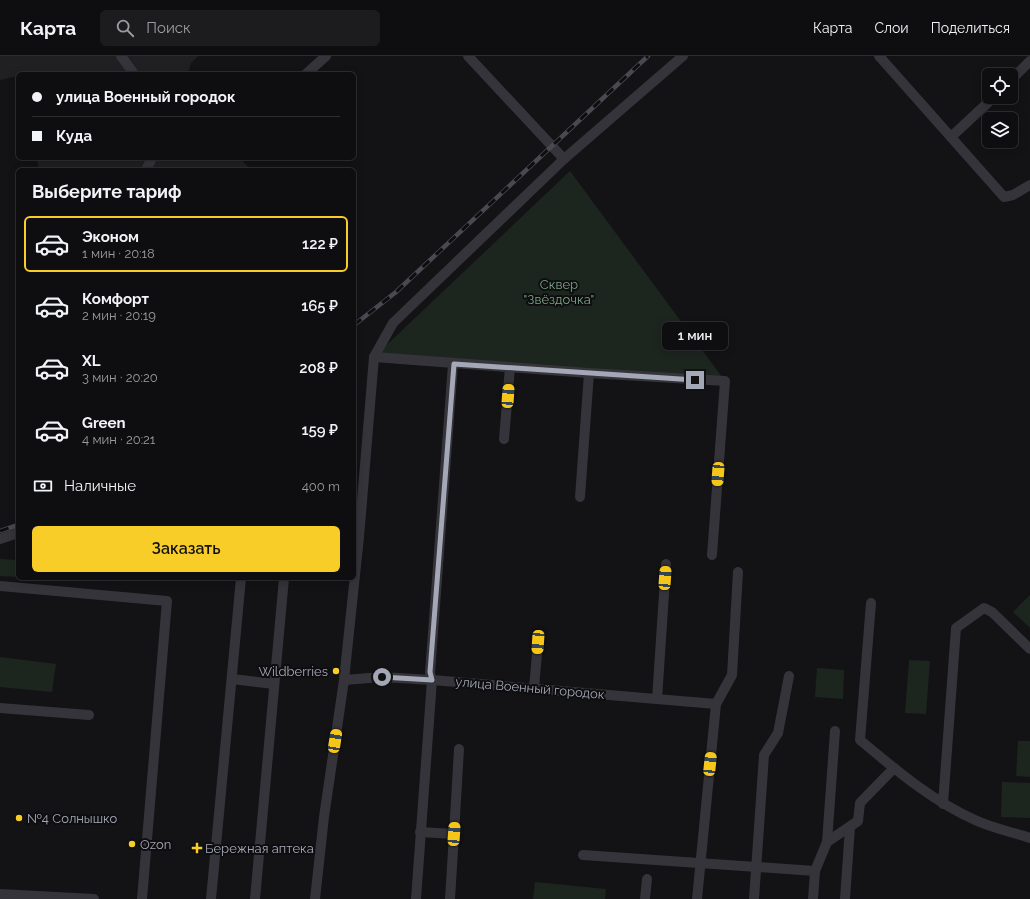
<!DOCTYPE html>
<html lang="ru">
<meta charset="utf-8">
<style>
body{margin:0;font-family:Raleway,sans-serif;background:#1c1c1e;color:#f1f3f6;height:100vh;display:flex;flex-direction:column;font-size:15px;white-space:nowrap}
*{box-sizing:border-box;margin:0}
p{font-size:13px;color:#9b9c9f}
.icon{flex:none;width:22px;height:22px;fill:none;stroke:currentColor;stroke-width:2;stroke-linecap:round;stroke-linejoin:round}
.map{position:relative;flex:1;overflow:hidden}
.sheet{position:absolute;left:16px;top:112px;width:340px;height:412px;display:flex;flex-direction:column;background:#0e0e10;border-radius:6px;box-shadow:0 2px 10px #0003,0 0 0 1px #2e2e30}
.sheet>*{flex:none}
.hud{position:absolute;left:16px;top:16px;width:340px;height:88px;border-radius:6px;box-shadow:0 2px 10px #0003,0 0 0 1px #2e2e30;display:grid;align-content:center;height:88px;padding:0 16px;background:#0e0e10}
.controls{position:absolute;left:982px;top:12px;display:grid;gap:8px}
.controls a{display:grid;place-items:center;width:36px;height:36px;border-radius:6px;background:#0e0e10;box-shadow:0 2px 10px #0003,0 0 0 1px #2e2e30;font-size:20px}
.end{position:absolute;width:18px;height:18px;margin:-9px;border:5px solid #a4a7b6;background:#111;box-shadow:0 0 0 2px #111}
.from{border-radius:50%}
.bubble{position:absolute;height:28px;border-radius:6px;background:#0e0e10;box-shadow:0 2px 10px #0003,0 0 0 1px #2e2e30;font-size:13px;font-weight:600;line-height:28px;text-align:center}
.car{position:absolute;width:12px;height:24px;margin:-12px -6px;border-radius:5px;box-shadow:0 0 3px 1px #0007;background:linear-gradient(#f5c518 24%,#345 0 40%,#f5c518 0 76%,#345 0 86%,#f5c518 0)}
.hud b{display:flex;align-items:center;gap:14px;height:38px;font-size:15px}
.hud b+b{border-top:1px solid #2e2e30}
.hud i{width:10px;height:10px;background:#f1f3f6}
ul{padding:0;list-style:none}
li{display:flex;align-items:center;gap:12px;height:56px;margin:0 8px 6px;padding:0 8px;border:2px solid transparent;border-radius:6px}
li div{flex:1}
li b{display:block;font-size:15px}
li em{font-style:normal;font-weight:600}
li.active{border-color:#f9cd27}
li>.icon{width:36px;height:36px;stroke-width:1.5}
h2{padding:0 16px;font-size:18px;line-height:48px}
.pay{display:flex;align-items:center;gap:10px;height:44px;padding:0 16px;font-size:15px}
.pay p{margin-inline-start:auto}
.action{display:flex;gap:8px;margin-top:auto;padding:8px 16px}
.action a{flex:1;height:46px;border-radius:6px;background:#f9cd27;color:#111;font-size:16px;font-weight:600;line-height:46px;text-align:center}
header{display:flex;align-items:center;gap:24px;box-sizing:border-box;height:56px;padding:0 20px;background:#0e0e10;border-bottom:1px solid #2e2e30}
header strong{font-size:19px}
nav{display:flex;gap:22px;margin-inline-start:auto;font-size:14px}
.search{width:280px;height:36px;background:#1c1c1e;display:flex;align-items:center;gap:10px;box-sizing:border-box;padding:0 14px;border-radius:6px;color:#9b9c9f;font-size:15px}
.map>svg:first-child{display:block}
.built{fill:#201f22}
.green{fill:#1d251f}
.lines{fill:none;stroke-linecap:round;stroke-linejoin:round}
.minor{stroke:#34343a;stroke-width:10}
.rail-casing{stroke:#494a51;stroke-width:4.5}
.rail{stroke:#0e0e10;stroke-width:3;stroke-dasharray:9;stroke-linecap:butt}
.route{stroke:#a4a7b6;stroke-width:5}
.poi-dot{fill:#f9cd27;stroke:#0e0e10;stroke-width:1.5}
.labels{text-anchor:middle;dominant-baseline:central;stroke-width:4;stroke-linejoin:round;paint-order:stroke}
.park-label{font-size:13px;fill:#7aa282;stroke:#0e0e10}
.poi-label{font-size:13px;fill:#a4a7b6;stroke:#0e0e10;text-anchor:start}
.street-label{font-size:13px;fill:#a4a7b6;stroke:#0e0e10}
</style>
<header>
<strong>Карта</strong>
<div class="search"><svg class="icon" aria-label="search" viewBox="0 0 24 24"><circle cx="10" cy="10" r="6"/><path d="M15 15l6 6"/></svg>Поиск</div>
<nav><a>Карта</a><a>Слои</a><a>Поделиться</a></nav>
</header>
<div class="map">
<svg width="1030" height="843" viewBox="0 0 1030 843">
<rect width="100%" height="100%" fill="#131315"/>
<g class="built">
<polygon points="0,0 198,0 191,7 188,18 18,18 18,20 0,24"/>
<polygon points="37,102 240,102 251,114 39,114"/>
</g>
<g class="green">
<polygon points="570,115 725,325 374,301"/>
<polygon points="0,503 18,504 18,521 0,520"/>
<polygon points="27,522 69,522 69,525"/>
<polygon points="1030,539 1030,572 1013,556"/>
<polygon points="0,601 56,608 52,636 0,631"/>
<polygon points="909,604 930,605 926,658 905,657"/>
<polygon points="817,612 844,614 843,643 815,641"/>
<polygon points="1018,685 1030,685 1030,721 1016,720"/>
<polygon points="1002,726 1030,727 1030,762 1001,761"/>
<polygon points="535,826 606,833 605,843 533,843"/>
</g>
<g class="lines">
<g class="minor">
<polyline points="121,0 134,18"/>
<polyline points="468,0 564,103"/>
<polyline points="879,0 1004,141 1013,139 1030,129"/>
<polyline points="306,18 326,0"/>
<polyline points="1011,24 1030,5"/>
<polyline points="951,81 994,41"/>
<polyline points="146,114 152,102"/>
<polyline points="374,301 589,317 725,325 712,499"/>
<polyline points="504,383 510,311"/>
<polyline points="580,441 589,317"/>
<polyline points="0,483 18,477"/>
<polyline points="0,530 167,545 142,843"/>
<path d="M871,547L860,684C896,714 932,745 975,764C992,772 1012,776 1030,782"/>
<polyline points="232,623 274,628"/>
<polyline points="344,624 382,621 432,624 716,648"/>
<polyline points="534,632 538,586"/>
<polyline points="657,643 666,508"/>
<polyline points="0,652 89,659"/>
<polyline points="943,748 956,572 984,552 992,556 1030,593"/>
<polyline points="420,776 454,778 459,693"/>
<polyline points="827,786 858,765 860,747 894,712"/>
<polyline points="583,799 815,815 827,786 835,675"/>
<polyline points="0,838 94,843"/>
<path d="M211,843C220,736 232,629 241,522"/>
<polyline points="255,843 284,522"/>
<polyline points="315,843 324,761 344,624 359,481 374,301 393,267 564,103 683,0"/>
<polyline points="416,843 432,624 430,617 453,308"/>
<polyline points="450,843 454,778"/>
<polyline points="645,843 647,823"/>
<polyline points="697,843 716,648 732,619 738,516"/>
<polyline points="754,843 764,699 778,677 789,620"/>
<polyline points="813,843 815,815"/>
<polyline points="845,843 850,771"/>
</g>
<g class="rail-casing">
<g id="rail">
<polyline points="354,269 396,236 648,0"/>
<polyline points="0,475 18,469"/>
</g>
</g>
<use href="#rail" class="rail"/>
</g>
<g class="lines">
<polyline class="route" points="382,621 432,624 430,616 454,308 695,324"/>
</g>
<g class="poi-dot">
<circle cx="336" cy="615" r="4"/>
<circle cx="19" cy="762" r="4"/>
<circle cx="132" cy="788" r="4"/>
<path d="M195 786h4v4h4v4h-4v4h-4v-4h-4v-4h4z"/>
</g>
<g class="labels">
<g class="park-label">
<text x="559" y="228">Сквер<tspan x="559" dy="15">"Звёздочка"</tspan></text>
</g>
<g class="poi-label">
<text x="328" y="615" text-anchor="end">Wildberries</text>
<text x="27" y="762">№4 Солнышко</text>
<text x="140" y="788">Ozon</text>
<text x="205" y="792">Бережная аптека</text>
</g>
<g class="street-label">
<text transform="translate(530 632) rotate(5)">улица Военный городок</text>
</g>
</g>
</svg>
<div class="controls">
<a><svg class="icon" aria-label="locate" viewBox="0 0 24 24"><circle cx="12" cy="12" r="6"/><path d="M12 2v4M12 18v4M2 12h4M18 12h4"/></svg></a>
<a><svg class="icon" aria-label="layers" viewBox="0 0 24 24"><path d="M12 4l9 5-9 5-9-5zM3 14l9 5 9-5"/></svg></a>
</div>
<i class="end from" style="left:382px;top:621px"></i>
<i class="end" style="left:695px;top:324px"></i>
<div class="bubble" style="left:662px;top:266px;width:66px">1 мин</div>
<i class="car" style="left:508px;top:340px;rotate:4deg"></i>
<i class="car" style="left:718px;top:418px;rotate:184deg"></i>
<i class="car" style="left:665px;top:522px;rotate:4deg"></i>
<i class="car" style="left:538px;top:586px;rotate:184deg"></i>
<i class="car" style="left:335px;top:685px;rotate:9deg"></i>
<i class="car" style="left:710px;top:708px;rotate:6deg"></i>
<i class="car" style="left:454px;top:778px;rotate:4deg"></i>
<div class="hud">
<b><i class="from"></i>улица Военный городок</b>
<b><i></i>Куда</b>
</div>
<section class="sheet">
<h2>Выберите тариф</h2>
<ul>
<li class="active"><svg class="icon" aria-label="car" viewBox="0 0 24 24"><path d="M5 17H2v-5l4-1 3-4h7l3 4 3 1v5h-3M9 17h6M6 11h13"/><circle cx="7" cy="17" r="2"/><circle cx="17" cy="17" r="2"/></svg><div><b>Эконом</b><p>1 мин · 20:18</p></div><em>122 ₽</em></li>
<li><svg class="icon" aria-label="car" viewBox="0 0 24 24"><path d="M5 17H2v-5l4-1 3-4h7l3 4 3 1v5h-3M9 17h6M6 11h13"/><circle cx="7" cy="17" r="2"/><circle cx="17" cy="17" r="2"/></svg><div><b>Комфорт</b><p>2 мин · 20:19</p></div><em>165 ₽</em></li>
<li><svg class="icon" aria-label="car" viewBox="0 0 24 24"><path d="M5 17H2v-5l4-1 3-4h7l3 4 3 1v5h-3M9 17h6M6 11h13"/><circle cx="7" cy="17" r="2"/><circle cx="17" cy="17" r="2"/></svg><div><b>XL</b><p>3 мин · 20:20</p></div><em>208 ₽</em></li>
<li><svg class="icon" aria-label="car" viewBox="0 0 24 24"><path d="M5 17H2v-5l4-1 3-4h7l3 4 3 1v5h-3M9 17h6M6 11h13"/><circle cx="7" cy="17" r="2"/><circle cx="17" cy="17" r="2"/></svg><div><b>Green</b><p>4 мин · 20:21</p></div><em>159 ₽</em></li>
</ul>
<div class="pay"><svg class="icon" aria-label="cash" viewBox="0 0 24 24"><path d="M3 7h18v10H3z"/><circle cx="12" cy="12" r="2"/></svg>Наличные<p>400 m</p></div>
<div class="action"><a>Заказать</a></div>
</section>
</div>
